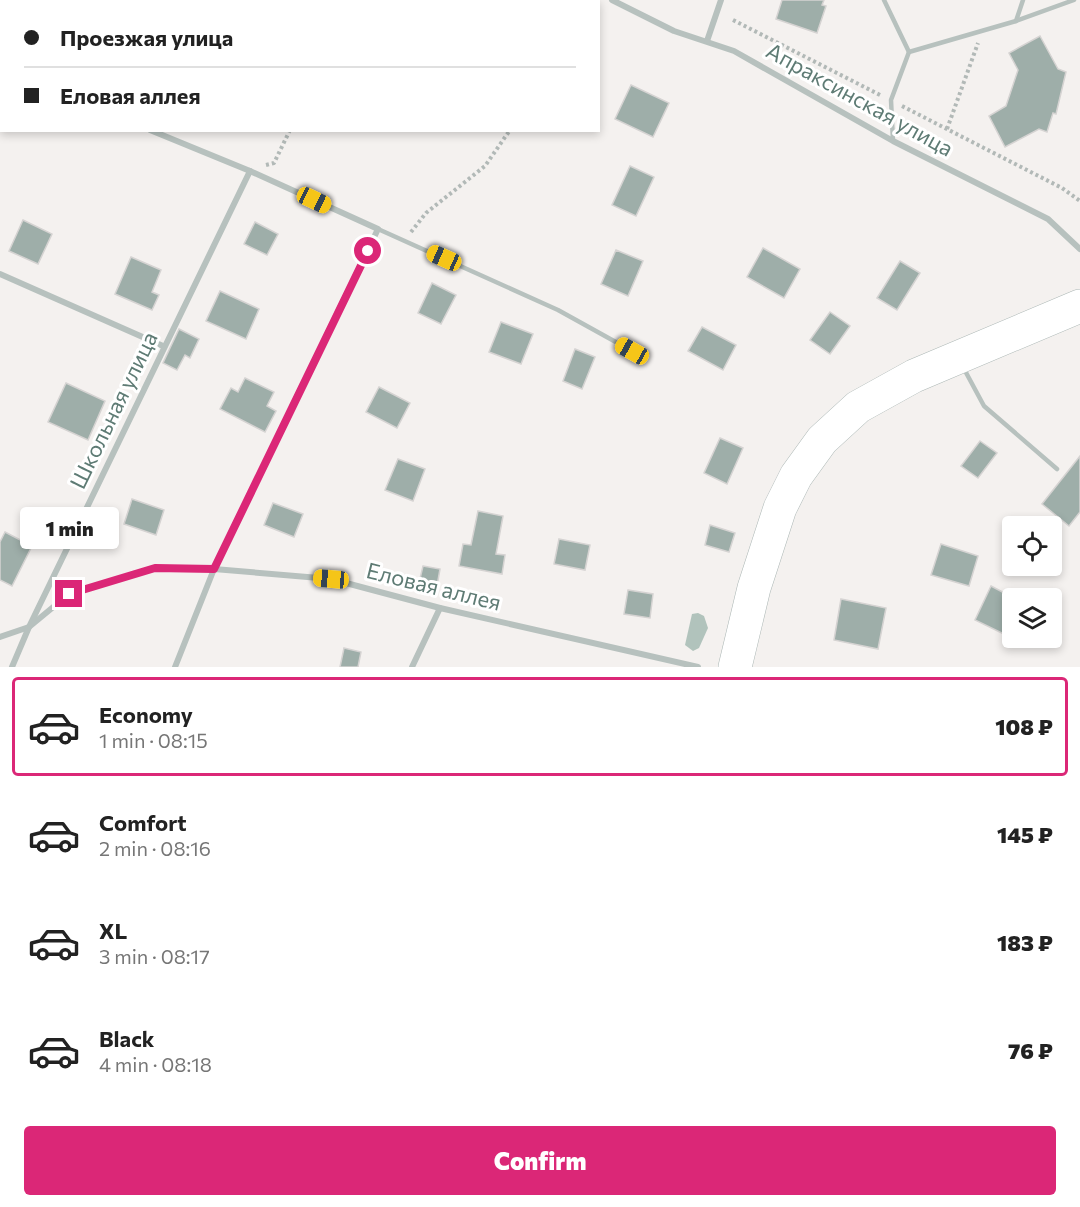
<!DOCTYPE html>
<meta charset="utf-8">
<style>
body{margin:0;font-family:Commissioner,sans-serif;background:#f6f6f6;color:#222;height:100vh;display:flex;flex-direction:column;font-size:22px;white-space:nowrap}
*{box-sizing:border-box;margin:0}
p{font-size:20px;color:#767676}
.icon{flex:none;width:33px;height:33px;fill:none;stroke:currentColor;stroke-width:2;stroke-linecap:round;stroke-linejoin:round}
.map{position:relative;height:667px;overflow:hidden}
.sheet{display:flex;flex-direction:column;background:#fff;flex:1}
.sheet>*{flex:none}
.banner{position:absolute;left:0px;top:0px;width:600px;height:132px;box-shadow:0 3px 9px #0003;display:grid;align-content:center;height:132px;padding:0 24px;background:#fff}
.fabs{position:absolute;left:1002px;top:516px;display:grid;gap:12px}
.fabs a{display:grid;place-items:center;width:60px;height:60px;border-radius:6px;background:#fff;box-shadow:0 3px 9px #0003;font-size:30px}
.end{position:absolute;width:27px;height:27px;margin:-14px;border:8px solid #db2777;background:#fff;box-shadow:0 0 0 3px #fff}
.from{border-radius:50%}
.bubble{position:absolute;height:42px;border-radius:6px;background:#fff;box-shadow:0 3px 9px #0003;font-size:20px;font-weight:800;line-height:42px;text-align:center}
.car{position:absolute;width:18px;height:36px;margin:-18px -9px;border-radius:8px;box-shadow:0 0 4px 2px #0007;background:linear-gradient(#f5c518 24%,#345 0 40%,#f5c518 0 76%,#345 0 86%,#f5c518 0)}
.banner b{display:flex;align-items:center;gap:21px;height:57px;font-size:22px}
.banner b+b{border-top:2px solid #e0e0e0}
.banner i{width:15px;height:15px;background:#222}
ul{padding:10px 0 0;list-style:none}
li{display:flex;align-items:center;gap:18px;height:99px;margin:0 12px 9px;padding:0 12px;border:3px solid transparent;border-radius:6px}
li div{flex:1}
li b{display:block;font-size:22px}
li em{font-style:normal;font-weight:800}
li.active{border-color:#db2777}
li>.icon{width:54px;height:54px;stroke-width:1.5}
.action{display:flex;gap:12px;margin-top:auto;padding:12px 24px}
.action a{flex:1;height:69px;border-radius:6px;background:#db2777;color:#fff;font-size:24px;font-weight:800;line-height:69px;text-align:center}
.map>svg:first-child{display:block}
.water{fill:#b1c3bc}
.building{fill:#9eaea9;stroke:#d5d3d2;stroke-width:1.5}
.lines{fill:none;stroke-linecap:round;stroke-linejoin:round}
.secondary-casing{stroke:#acb7b5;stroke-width:34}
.path{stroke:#b2b9b7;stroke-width:4;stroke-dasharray:3 3;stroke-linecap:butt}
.lane{stroke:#b7c1be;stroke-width:4.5}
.street{stroke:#b7c1be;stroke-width:6}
.secondary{stroke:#fff;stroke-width:33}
.route{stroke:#db2777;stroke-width:8}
.labels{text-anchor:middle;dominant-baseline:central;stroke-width:6;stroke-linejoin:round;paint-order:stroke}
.street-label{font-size:22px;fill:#5e7b74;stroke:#fff}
</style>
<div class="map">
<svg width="1080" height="667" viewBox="0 0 1080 667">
<rect width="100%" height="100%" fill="#f4f1ef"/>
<polygon class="water" points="698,613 704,616 708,628 699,648 693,651 685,645 692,614"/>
<g class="building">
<polygon points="782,0 824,0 822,5 826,6 817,33 776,19"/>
<polygon points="1040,36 1058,69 1066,72 1056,114 1053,113 1047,132 1039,129 1005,147 989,116 1006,106 1018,70 1009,53"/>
<polygon points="631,85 669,103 653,137 615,119"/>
<polygon points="630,166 654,177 636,216 612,205"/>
<polygon points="23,220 52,234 38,264 9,251"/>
<polygon points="255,222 278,234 267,255 244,244"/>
<polygon points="763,248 800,269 784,298 747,277"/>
<polygon points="616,250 643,261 628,296 601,284"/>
<polygon points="131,257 161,270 152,292 159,295 152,310 115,294"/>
<polygon points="900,261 920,273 897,310 877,298"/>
<polygon points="432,283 456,295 441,324 418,313"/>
<polygon points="220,291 259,309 246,339 206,321"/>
<polygon points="830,312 850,326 830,354 810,340"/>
<polygon points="501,322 533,334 521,364 489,352"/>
<polygon points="702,327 736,345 723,370 688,351"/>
<polygon points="179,329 199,339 190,358 185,355 177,370 163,363"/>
<polygon points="575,349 595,357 582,389 563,381"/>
<polygon points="245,378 274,392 267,406 276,411 265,432 220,409 231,388 238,392"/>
<polygon points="66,383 105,401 88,440 48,422"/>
<polygon points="379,387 410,403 397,428 366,412"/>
<polygon points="720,438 743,448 727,484 704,473"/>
<polygon points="980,441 997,453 978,478 961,466"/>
<polygon points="1080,456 1080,512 1069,526 1042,504"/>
<polygon points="398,459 425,469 413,501 385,490"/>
<polygon points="132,499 164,510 156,535 124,524"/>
<polygon points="273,503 303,514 294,537 264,525"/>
<polygon points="478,511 503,516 496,554 505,555 502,574 459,566 463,544 471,545"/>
<polygon points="710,525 735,533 729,552 705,545"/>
<polygon points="5,532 32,546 12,586 0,580 0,542"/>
<polygon points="559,539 590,545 585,570 554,564"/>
<polygon points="941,544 978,556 969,586 931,575"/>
<polygon points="423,566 440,569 437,586 419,583"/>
<polygon points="991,586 1012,597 1012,638 975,620"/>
<polygon points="628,590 653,594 650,618 624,614"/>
<polygon points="841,599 886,608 878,649 834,640"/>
<polygon points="344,648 361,652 358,667 340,667"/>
</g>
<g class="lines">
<g class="secondary-casing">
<polyline id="secondary" points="735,667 754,588 780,508 796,476 822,440 858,407 914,376 1080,306"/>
</g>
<g class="path">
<polyline points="392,2 392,0"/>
<polyline points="533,2 534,0"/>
<polyline points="733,20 882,96"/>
<polyline points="902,106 1062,188 1080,201"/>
<polyline points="947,129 978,43"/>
<polyline points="266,165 274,163 290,130"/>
<polyline points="411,232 426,213 485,166 510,130"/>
</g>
<g class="lane">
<polyline points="884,0 909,52 891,100 893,141"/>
<polyline points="1016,21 1023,0"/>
<polyline points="909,52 1016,21 1074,0"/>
<polyline points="378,229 558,310 632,351"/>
<polyline points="963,367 984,406 1057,469"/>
</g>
<g class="street">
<polyline points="78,0 79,2"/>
<polyline points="612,0 674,31 734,51 893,141 1048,219 1080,249"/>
<polyline points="707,41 721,0"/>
<polyline points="150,130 250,171 378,229 214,569 175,667"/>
<polyline points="0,274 163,346"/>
<polyline points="0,637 29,627 69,594 155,568 214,569 331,579 440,608 698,667"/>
<polyline points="12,667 29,627 250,171"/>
<polyline points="412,667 440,608"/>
</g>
<use href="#secondary" class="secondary"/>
</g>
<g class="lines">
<polyline class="route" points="69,594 155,568 214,569 368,251"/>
</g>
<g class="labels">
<g class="street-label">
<text transform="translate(860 99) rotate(29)">Апраксинская улица</text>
<text transform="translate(113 410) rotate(-64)">Школьная улица</text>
<text transform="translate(434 586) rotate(14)">Еловая аллея</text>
</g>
</g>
</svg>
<div class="fabs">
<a><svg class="icon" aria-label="locate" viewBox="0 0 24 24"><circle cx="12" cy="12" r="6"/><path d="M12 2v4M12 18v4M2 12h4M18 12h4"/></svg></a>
<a><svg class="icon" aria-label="layers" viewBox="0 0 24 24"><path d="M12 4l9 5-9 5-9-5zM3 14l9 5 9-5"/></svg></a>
</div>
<i class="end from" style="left:368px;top:251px"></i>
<i class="end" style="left:69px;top:594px"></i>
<div class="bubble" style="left:20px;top:507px;width:99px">1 min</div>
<i class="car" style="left:314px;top:200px;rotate:115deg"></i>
<i class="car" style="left:444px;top:258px;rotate:294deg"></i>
<i class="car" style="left:632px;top:351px;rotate:299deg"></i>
<i class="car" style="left:331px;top:579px;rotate:275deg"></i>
<div class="banner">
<b><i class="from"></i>Проезжая улица</b>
<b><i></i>Еловая аллея</b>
</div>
</div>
<section class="sheet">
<ul>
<li class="active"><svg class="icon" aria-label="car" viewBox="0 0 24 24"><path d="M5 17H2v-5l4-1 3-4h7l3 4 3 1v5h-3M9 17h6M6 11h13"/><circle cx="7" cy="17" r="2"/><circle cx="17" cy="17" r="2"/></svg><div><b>Economy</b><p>1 min · 08:15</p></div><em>108 ₽</em></li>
<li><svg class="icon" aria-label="car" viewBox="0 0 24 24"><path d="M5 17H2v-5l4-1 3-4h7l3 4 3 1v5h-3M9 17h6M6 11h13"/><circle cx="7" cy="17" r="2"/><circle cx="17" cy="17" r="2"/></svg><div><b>Comfort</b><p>2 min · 08:16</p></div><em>145 ₽</em></li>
<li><svg class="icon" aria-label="car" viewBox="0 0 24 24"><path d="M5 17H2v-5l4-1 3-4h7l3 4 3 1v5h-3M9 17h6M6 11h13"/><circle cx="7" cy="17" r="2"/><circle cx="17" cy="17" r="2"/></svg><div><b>XL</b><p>3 min · 08:17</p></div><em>183 ₽</em></li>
<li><svg class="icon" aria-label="car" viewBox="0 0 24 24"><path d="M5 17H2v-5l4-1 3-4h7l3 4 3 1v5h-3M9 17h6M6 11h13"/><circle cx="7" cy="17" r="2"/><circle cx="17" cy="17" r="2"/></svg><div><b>Black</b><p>4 min · 08:18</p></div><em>76 ₽</em></li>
</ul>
<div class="action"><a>Confirm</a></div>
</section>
